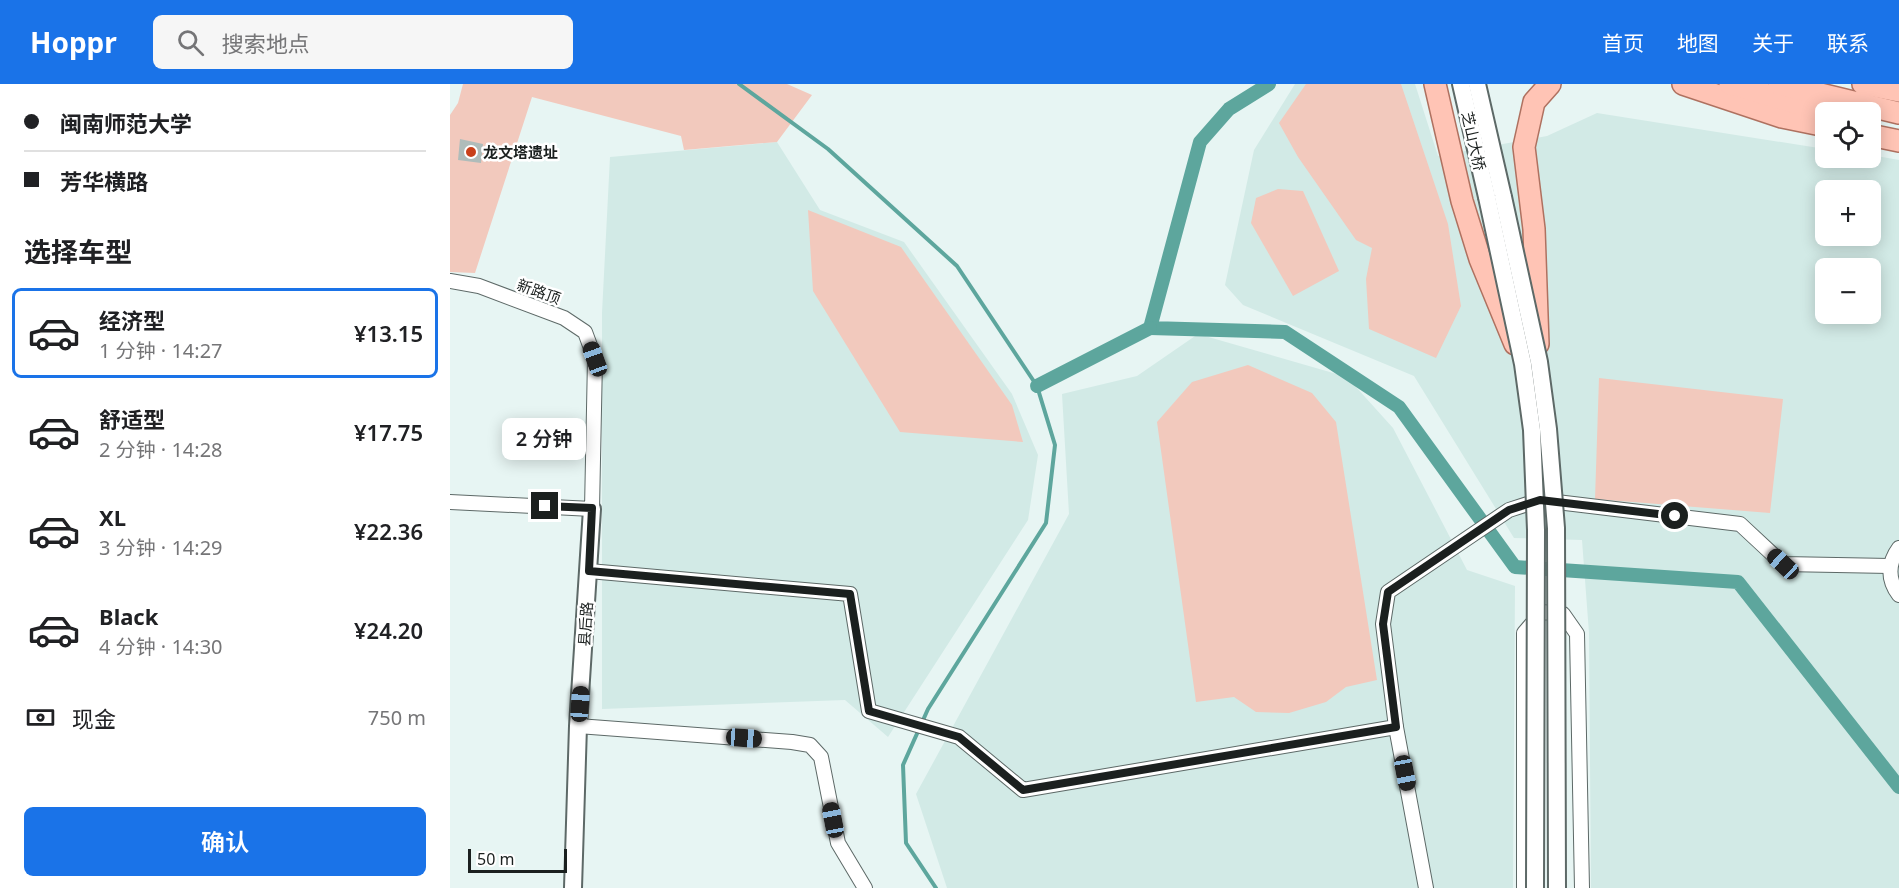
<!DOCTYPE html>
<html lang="zh">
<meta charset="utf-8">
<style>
body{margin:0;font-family:"Noto Sans","Noto Sans SC",sans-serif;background:#f6f6f6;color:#202124;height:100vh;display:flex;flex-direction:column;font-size:22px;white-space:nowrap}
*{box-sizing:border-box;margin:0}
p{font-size:20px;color:#757577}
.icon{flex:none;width:33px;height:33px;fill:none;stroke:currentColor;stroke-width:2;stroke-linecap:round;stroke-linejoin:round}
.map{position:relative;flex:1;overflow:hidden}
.sheet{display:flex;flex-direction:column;background:#fff;width:450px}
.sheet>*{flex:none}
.hud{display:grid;align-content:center;height:132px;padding:0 24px;background:#fff}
.fabs{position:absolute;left:1365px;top:18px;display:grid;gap:12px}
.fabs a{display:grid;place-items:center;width:66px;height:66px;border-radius:9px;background:#fff;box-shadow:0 3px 15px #0003;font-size:30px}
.scale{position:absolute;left:18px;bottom:15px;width:99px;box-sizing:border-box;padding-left:6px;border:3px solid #1b201f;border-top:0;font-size:16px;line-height:21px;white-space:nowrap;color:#1b201f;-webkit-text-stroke:4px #fff;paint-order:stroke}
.end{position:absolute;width:27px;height:27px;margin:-14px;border:8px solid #1b201f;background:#fff;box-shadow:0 0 0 3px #fff}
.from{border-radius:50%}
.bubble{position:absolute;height:42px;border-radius:9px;background:#fff;box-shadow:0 3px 15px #0003;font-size:20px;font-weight:600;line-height:42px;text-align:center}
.car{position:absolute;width:18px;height:36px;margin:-18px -9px;border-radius:8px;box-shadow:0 0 4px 2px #0007;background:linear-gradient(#222 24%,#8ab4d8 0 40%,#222 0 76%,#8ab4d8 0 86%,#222 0)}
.hud b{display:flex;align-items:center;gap:21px;height:57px;font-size:22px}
.hud b+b{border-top:2px solid #e0e0e0}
.hud i{width:15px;height:15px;background:#202124}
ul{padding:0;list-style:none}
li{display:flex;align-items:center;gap:18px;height:90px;margin:0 12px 9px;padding:0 12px;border:3px solid transparent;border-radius:9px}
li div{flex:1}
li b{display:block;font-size:22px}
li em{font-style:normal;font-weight:600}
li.current{border-color:#1a73e8}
li>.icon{width:54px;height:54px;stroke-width:1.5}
h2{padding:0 24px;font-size:27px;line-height:72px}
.pay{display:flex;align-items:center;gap:15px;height:66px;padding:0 24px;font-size:22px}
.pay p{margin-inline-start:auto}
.button{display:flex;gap:12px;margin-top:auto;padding:12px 24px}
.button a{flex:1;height:69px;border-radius:9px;background:#1a73e8;color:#fff;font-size:24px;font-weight:600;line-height:69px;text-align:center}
header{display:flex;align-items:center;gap:36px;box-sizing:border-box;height:84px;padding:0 30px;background:#1a73e8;color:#fff}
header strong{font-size:28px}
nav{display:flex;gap:33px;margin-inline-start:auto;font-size:21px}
.search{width:420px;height:54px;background:#f6f6f6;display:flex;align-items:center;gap:15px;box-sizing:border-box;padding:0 21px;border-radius:9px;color:#757577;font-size:22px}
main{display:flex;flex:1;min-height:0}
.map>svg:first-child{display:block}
.built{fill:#d2eae6;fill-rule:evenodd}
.green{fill:#f2c9bd}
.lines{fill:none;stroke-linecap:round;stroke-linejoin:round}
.stream{stroke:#5da69d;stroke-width:4}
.canal{stroke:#5da69d;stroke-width:14}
.building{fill:#afbcba}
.minor-casing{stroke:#5d6967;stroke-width:16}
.tertiary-casing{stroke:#5d6967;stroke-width:20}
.primary-casing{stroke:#af7160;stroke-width:24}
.minor{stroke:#fff;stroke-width:14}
.tertiary{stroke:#fff;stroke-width:16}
.primary{stroke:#ffc4b5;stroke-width:21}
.tertiary-bridge-casing{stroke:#5d6967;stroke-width:20;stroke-linecap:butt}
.tertiary-bridge{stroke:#fff;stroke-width:16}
.route{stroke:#1b201f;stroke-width:8}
.poi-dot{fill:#c9401a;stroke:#fff;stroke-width:2}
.labels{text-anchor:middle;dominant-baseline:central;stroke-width:5;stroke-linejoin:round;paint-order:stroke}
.street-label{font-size:15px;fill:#1b201f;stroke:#fff}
.poi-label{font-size:15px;font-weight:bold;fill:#1b201f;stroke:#fff;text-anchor:start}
</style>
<header>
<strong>Hoppr</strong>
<div class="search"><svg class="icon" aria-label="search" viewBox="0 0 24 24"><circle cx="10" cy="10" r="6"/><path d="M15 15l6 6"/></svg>搜索地点</div>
<nav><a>首页</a><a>地图</a><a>关于</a><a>联系</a></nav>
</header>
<main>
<section class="sheet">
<div class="hud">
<b><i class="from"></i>闽南师范大学</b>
<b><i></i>芳华横路</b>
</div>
<h2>选择车型</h2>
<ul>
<li class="current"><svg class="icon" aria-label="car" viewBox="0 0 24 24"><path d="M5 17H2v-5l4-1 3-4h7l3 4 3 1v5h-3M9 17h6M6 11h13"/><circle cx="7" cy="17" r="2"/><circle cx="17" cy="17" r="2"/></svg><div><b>经济型</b><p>1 分钟 · 14:27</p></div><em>¥13.15</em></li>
<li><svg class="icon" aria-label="car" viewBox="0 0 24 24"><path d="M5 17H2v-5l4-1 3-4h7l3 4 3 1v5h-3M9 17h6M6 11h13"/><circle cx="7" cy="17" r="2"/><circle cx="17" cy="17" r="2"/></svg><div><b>舒适型</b><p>2 分钟 · 14:28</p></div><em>¥17.75</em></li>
<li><svg class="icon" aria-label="car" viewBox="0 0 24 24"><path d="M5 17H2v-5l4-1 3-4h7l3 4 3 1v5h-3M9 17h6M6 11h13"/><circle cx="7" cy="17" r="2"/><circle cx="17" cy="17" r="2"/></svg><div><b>XL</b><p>3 分钟 · 14:29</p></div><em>¥22.36</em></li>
<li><svg class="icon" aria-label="car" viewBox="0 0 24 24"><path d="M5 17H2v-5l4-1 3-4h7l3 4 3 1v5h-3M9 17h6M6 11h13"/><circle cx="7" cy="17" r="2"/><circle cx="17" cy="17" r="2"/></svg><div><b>Black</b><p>4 分钟 · 14:30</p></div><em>¥24.20</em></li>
</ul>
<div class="pay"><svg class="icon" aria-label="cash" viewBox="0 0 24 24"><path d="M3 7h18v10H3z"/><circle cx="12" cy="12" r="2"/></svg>现金<p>750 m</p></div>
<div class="button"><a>确认</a></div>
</section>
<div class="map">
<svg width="1449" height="804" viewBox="0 0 1449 804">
<rect width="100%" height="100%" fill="#e7f5f3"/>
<g class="built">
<path d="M845,0H965L988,72L1097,52L1147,29L1375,65L1376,74H1420L1421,71L1449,76V804H1141L1139,549L1132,456L1064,454L964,292L793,221L775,201L804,66ZM1376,106H1420V152H1376ZM1376,184H1420V230H1376Z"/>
<polygon points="327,58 370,126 454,158 562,310 588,371 578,436 438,653 395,616 152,625 152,229 160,73"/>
<polygon points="748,250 897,293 943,344 1017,486 1065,502 1063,804 497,804 466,710 619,430 612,310 687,292"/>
</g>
<g class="green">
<polygon points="13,0 337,0 362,11 327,58 234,66 231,52 82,13 25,189 0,188 0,31 8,19"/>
<polygon points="856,0 951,0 998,140 1011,222 986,274 919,245 916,195 922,164 906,156 848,73 829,39"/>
<polygon points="828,105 853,107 889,187 843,212 801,139 806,114"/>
<polygon points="358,126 451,163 562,321 573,358 450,348 363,207"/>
<polygon points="798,281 862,309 886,338 927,596 896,603 876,618 839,629 806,628 784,613 746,618 707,338 742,298"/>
<polygon points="1149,294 1333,315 1320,429 1145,415"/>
</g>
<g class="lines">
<polyline class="stream" points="289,0 378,65 507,182 587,302 605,361 596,439 478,625 453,681 456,759 486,804"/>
<g class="canal">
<polyline points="819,0 779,25 750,58 700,244 835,248 949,323 1065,483 1288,498 1449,703"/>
<polyline points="587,302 700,244"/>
</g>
</g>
<polygon class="building" points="10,55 33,60 31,79 8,76"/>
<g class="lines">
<g class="minor-casing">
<g id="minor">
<polyline points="0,197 29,202 114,234 135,248 145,275 142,425 0,418"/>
<path d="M1449,464C1438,479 1437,495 1449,511"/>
<polyline points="139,487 400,510 419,627 509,653 573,706 946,643 933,540 938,508 1059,426 1090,416 1290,440 1333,480 1440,482"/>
<polyline points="128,642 342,658 360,661 371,673 388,759 415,804"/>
<polyline points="946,643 976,804"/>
<polyline points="1074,804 1074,549 1092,528 1113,530 1127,550 1132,804"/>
</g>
</g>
<g class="tertiary-casing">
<g id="tertiary">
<polyline points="1011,0 1037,113"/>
<polyline points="1027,0 1053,113"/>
<polyline points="123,804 128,642 142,425"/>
</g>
</g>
<g class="primary-casing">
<g id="primary">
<polyline points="985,0 1012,117 1030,175 1065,260"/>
<polyline points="1233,0 1332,33 1376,42"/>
<polyline points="1280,0 1377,28"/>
<polyline points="1329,0 1449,29"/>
<polyline points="1413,0 1449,7"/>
<polyline points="1420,51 1449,57"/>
<polyline points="1088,260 1084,145 1074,63 1084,18 1100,0"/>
</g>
</g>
<use href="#minor" class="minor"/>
<use href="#tertiary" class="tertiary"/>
<use href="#primary" class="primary"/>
<g class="tertiary-bridge-casing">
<g id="tertiary-bridge">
<polyline points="1037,113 1073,280 1082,346 1086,446 1085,804"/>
<polyline points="1053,113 1089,278 1098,345 1106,444 1107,804"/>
</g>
</g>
<use href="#tertiary-bridge" class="tertiary-bridge"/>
</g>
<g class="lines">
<polyline class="route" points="95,422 142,424 139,487 400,510 419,627 509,653 573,706 946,643 933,540 938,508 1059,426 1090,416 1225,432"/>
</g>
<circle class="poi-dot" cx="21" cy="68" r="6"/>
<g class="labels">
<g class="street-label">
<text transform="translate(1024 57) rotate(77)">芝山大桥</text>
<text transform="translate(89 207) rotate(20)">新路顶</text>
<text transform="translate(135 540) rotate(-86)">县后路</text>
</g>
<g class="poi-label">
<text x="33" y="68">龙文塔遗址</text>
</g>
</g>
</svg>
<div class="fabs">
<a><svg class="icon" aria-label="locate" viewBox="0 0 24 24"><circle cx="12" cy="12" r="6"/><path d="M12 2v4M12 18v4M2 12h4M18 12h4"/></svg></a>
<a>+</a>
<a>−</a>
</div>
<div class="scale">50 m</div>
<i class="end from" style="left:1225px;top:432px"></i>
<i class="end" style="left:95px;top:422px"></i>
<div class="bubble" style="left:52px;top:334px;width:84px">2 分钟</div>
<i class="car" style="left:145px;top:275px;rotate:340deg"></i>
<i class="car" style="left:1333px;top:480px;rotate:313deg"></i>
<i class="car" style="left:130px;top:620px;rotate:4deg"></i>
<i class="car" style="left:294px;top:654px;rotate:94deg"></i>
<i class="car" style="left:955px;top:689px;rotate:169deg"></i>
<i class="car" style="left:383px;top:736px;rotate:349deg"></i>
</div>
</main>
